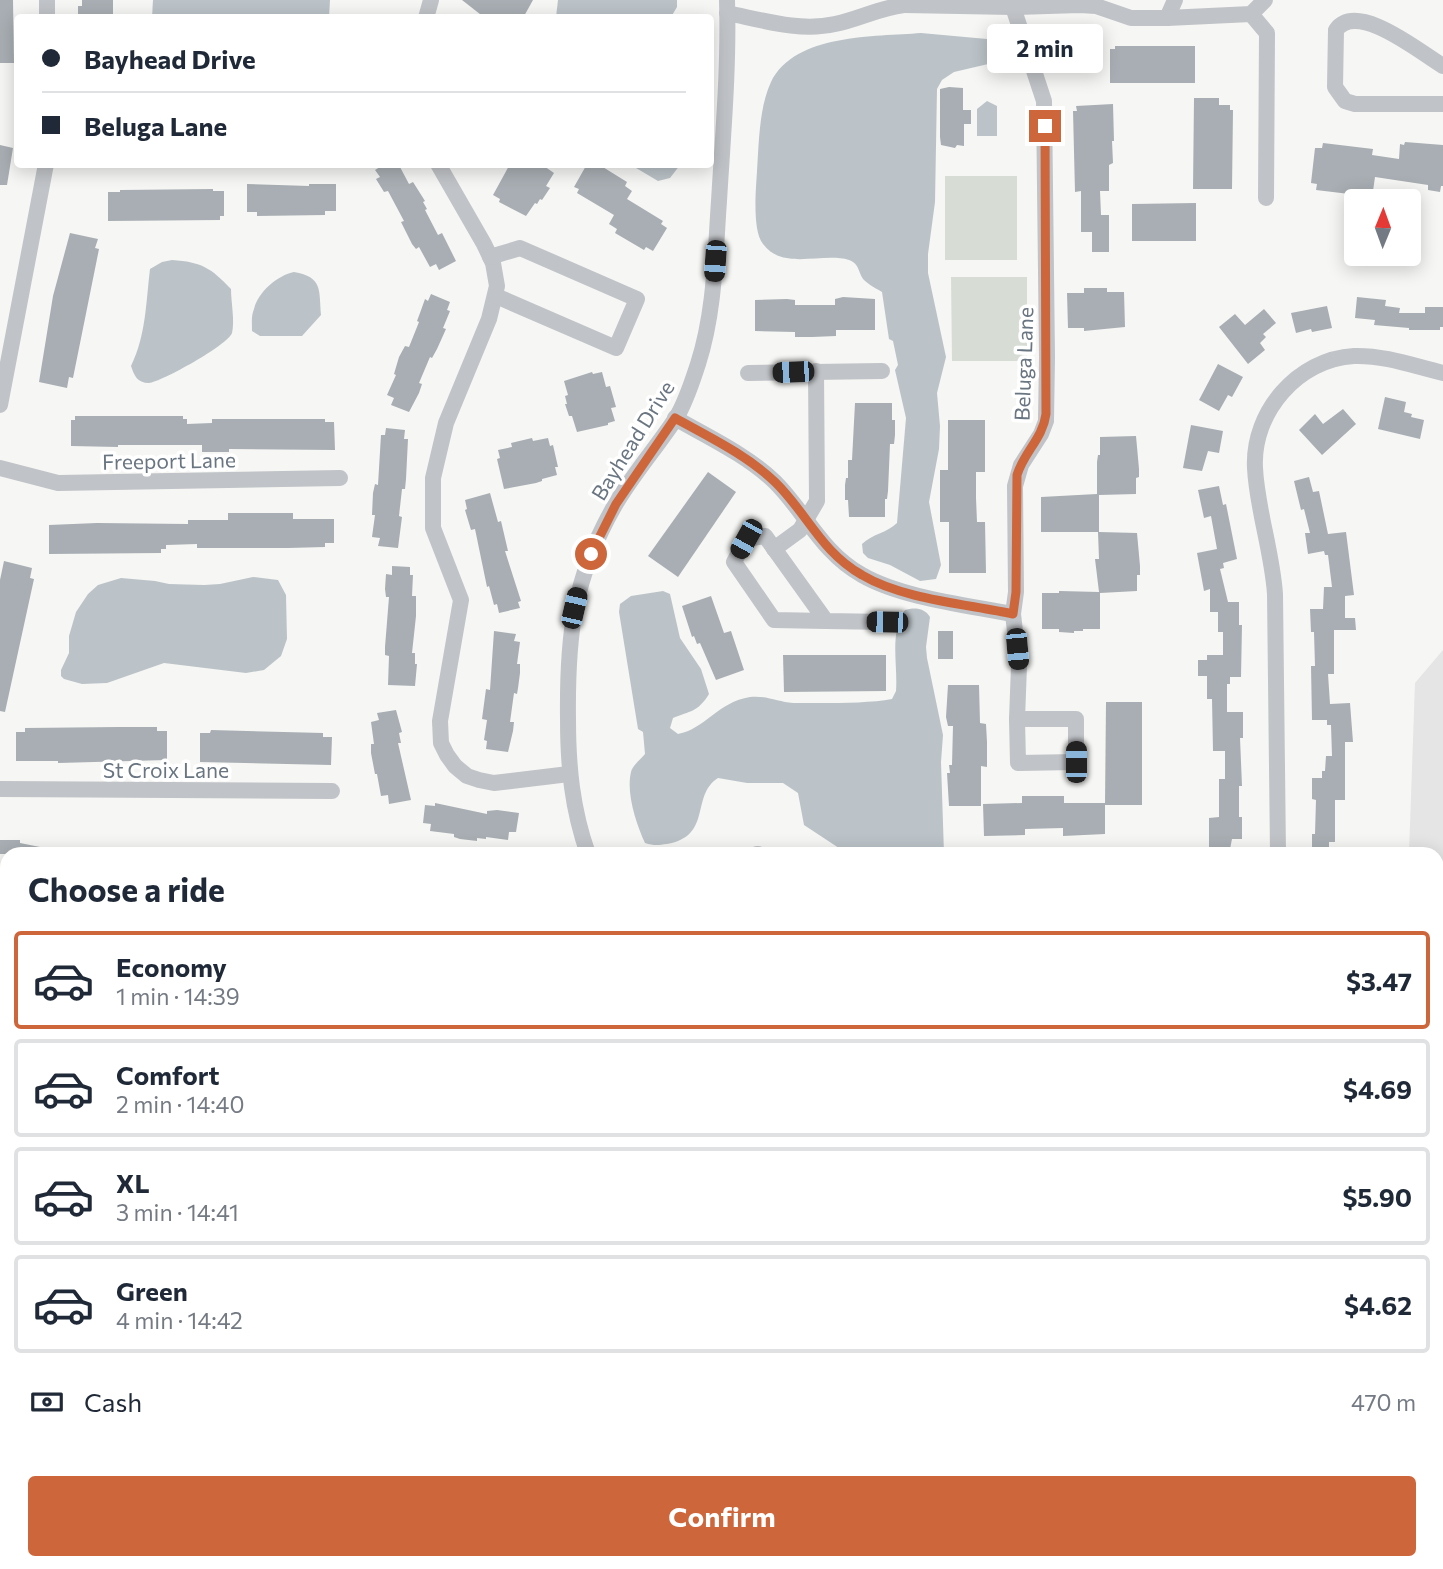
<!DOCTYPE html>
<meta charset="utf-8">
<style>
body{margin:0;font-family:Commissioner,sans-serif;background:#f2f2f3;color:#1f2937;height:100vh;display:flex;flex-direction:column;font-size:26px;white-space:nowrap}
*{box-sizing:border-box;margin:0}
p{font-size:23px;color:#747a83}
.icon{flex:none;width:38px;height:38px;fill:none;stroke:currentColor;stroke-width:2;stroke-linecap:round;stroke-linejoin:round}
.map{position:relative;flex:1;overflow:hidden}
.panel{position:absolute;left:0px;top:847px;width:1444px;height:723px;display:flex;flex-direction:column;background:#fff;border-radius:21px 21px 0 0;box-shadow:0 4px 18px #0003}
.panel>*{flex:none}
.hud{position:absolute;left:14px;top:14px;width:700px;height:154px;border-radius:7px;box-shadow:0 4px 18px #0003;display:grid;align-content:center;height:154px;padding:0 28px;background:#fff}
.needle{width:46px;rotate:1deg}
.tools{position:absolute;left:1344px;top:189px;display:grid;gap:14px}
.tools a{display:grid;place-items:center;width:77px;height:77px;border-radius:7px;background:#fff;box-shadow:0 4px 18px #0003;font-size:35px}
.end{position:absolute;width:32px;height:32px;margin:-16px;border:9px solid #ce663b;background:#fff;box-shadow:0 0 0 4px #fff}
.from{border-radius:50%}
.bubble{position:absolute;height:49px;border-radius:7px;background:#fff;box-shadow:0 4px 18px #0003;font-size:23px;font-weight:700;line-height:49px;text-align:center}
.car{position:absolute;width:21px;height:42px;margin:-21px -10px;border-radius:9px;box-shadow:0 0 5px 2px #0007;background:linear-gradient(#222 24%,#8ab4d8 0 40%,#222 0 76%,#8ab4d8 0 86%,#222 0)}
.hud b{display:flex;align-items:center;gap:24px;height:66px;font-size:26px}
.hud b+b{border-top:2px solid #e0e1e3}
.hud i{width:18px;height:18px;background:#1f2937}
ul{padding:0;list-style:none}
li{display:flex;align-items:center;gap:21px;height:98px;margin:0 14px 10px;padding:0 14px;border:4px solid #e0e1e3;border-radius:7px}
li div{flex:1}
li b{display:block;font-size:26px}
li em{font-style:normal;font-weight:700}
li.on{border-color:#ce663b}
li>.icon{width:63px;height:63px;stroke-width:1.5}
h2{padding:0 28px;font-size:32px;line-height:84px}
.pay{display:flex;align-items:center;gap:18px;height:77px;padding:0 28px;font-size:26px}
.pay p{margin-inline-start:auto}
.primary-button{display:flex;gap:14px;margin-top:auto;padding:14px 28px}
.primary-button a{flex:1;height:80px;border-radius:7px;background:#ce663b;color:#fff;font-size:28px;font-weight:700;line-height:80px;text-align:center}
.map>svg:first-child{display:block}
.built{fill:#e4e5e4}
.green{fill:#d7ddd5}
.water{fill:#bbc3c8}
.building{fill:#a8aeb3}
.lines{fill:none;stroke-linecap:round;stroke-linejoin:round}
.minor{stroke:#c0c3c7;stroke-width:16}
.tertiary{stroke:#c0c3c7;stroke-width:21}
.route{stroke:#ce663b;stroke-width:9}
.labels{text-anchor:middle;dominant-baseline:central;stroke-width:7;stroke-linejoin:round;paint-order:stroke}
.street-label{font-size:21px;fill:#697581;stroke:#fff}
</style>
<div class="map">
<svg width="1443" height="1569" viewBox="0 0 1443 1569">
<rect width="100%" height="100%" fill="#f6f6f4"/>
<polygon class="built" points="1443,650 1443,1158 1437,1158 1437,854 1409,854 1415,683"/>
<g class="green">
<rect x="945" y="176" width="72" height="84"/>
<polygon points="951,277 1027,277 1027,361 952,361"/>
<polygon points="0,1434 7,1434 7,1563 349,1563 350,1569 0,1569"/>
</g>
<g class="water">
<polygon points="153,0 330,0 329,18 152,17"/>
<polygon points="558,0 677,0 677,7 671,17 556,17"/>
<path d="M921,33L998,40L1007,51L1001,61L954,72L942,80L937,89L935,202L928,254V273L946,357L937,393L940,426L939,449L929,502L941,565L936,579L920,581L890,565L868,558L863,553L862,544C872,534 887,533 897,523L906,418L895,370L898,365L893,341L889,339L882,292C877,289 869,285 864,280C858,273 860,264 849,260C822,252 783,271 763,244C752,230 756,189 757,171C759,142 759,108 771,82C795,33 875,37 921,33Z"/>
<polygon points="987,101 997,106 997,136 977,136 977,109"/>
<polygon points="631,165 680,165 670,178 658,181"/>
<path d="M172,260C202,262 211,268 231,289C231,302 235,321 232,333C228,345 161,382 149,383C137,383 134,375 131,366C146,336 146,302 150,269L162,262Z"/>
<path d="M294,272C323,277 319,290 321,315L302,336H260L252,331C252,324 251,316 254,309C258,292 278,275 294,272Z"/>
<polygon points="253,577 278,580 286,595 287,639 281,656 264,670 246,673 164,663 107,683 82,684 64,679 61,676 61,670 69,653 69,636 76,612 88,594 98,585 121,578 155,581 169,584 204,585 220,584"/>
<path d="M663,591L670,594L680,638L701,669L709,694C698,712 690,711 673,718L670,728L678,734C705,729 718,702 750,697C765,695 778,702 793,703C820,703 866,704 892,699L896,691C898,663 889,634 905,610C914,607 925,608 930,617L926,647L927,658L943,735L941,762L944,854H848L804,825L798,793L783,783H747L718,778C690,796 713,836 667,844C659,845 654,846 645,843C636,823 626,793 631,772C632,766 641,759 645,754L643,732L638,729L619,612L620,604L631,596Z"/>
</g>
<g class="building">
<polygon points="0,0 13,0 14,63 0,63"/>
<polygon points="82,0 113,0 113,18 78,18 78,6 82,6"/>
<polygon points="462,0 533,0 523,18 485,18"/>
<polygon points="1115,46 1195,46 1195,83 1110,83 1110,49 1115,49"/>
<polygon points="949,87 963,88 963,110 971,110 971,124 964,124 964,146 957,145 955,148 941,145 940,137 940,89"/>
<polygon points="1194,98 1219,98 1219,105 1230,105 1230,110 1233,110 1232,189 1193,189"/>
<polygon points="1113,104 1114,141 1112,141 1113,163 1109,165 1109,191 1100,191 1101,215 1109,215 1109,252 1092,252 1092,232 1081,232 1081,191 1075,192 1073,111 1077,111 1076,106"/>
<polygon points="1405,142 1443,145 1443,186 1441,186 1440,192 1428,190 1428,185 1375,177 1373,191 1367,190 1366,196 1316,190 1317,184 1311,183 1315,148 1322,148 1323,143 1373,149 1372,155 1399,159 1400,144 1404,145"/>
<polygon points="0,145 13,148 7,185 0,185"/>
<polygon points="385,164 400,167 409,184 413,182 425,201 423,202 427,209 425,210 438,235 442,233 456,261 439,270 436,264 430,267 419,247 416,249 412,244 401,222 404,221 388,191 384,192 376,179 380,177 375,170"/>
<polygon points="510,164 541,164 554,173 546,186 550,188 542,200 540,199 537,204 535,203 526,216 499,202 500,199 493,195"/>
<polygon points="587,164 598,164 627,182 625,186 632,191 627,199 663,221 661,224 667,228 653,251 646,247 644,250 615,233 617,229 609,224 614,215 577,193 579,189 574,187"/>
<polygon points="247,184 309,186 309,184 336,184 336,211 325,211 325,215 257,216 257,212 247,212"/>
<polygon points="213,189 213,191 224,191 224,216 220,216 220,220 108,221 108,192 120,192 120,190"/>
<polygon points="1196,203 1196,241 1132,241 1132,204"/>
<polygon points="70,233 98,239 95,248 99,249 73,378 69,377 67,388 39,382 53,296"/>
<polygon points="1084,288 1107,288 1107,292 1124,292 1125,327 1084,331 1084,328 1068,328 1067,293 1084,293"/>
<polygon points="431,294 450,302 447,310 450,311 443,328 446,329 437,349 432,358 430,357 419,383 422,384 419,393 409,412 391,405 394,398 387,395 396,375 394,374 399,357 405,346 409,347 419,322 417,321 420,313 425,299 428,301"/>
<polygon points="843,297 875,299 875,330 836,330 836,336 812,337 795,337 795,332 755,331 755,300 787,299 795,300 795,305 835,305 835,299"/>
<polygon points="1357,297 1386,300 1385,306 1400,308 1399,313 1425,313 1425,307 1443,307 1443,327 1440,327 1440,330 1409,330 1409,328 1374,325 1375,320 1355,318"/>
<polygon points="1327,306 1332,328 1312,332 1311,329 1296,333 1291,313"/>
<polygon points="1264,309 1276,323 1263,334 1266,337 1260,343 1265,350 1248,364 1219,327 1235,314 1245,325"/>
<polygon points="1218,364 1243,377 1232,397 1228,395 1219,411 1199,400"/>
<polygon points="592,372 593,374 602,372 606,387 610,386 616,407 611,408 615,421 608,423 608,425 577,432 572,416 569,416 565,404 567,404 565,396 568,395 564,381"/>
<polygon points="1385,397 1406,402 1404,412 1412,414 1411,417 1424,420 1420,439 1378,429"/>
<polygon points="855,403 892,403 892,420 895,420 895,435 894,444 890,444 888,491 887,499 885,499 885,517 849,517 848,500 845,500 845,485 846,478 848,478 848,460 852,460"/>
<polygon points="1343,409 1356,424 1322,455 1299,430 1315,414 1323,424"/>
<polygon points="75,416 183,416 183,419 187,419 187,424 212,423 212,419 325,419 325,422 334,422 335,450 229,449 229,452 202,452 202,445 118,445 118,447 71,446 71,420 75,420"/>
<polygon points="948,420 985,420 985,472 976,472 976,498 977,522 985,522 986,573 949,573 949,522 940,522 940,470 948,470"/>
<polygon points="1191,425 1223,431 1219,453 1208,451 1202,471 1183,468"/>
<polygon points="386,428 405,430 404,439 408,439 406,479 405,489 402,489 399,516 402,517 398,548 378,546 380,538 372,537 375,515 372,515 373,493 375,484 378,485 381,435 385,435"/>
<polygon points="1136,436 1139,469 1139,477 1136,478 1136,494 1099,495 1099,532 1137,533 1140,566 1140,575 1137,575 1137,591 1100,593 1100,629 1083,629 1083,631 1074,631 1074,633 1059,632 1059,629 1042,629 1042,593 1059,593 1059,591 1099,592 1095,559 1099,559 1098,532 1041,532 1041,497 1097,494 1097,462 1098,455 1100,455 1100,437"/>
<polygon points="532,438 533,441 548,438 550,446 553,445 558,467 555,467 557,475 542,479 542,481 536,483 504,489 497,459 500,458 498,450 512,447 511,443"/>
<polygon points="708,472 736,492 678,577 648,556"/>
<polygon points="1309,477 1313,492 1319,491 1328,534 1346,532 1354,595 1345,596 1345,618 1355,618 1356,630 1334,630 1334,674 1328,674 1330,704 1350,703 1353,742 1345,742 1345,800 1335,800 1335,842 1329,842 1329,854 1312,854 1312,834 1315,834 1316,800 1312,799 1312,778 1322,778 1322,771 1325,771 1326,756 1332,756 1331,725 1327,725 1327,720 1312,720 1311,666 1315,666 1314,632 1311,632 1310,609 1323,609 1324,587 1332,587 1328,555 1325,555 1324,551 1308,554 1305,533 1310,533 1304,509 1301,510 1294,481"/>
<polygon points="1219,486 1223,505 1226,504 1237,559 1223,563 1224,568 1220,569 1228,602 1239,602 1239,625 1242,625 1241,677 1230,677 1230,684 1227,684 1227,712 1243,712 1243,738 1240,738 1242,786 1239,786 1239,817 1242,817 1242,839 1232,839 1229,854 1209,854 1209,818 1219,817 1219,779 1225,779 1225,751 1213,751 1212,699 1207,699 1207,676 1198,676 1198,660 1207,660 1207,655 1223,655 1223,632 1218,632 1218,612 1210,612 1210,589 1204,591 1197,553 1217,549 1211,516 1204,518 1198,490"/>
<polygon points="490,493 498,522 501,521 508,551 505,551 521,601 518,602 520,608 499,613 497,604 494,605 489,586 487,587 475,529 471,530 465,510 467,509 465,500"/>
<polygon points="228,513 293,513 293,519 334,519 334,543 325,543 325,547 288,548 197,548 197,544 166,545 166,549 161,549 161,553 49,554 49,525 97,523 188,524 188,520 228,520"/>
<polygon points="4,561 32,568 30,578 34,579 5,712 0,711 0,580"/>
<polygon points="392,566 410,567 410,575 413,575 412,596 416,596 416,616 412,653 415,653 415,664 417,664 415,686 388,685 389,656 385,655 385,647 389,597 386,597 385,589 386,574 392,575"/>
<polygon points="711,596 724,633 731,631 744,670 716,680 700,643 697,644 694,636 692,637 682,606"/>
<polygon points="494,631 516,634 514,641 520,642 517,664 520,664 520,673 518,688 517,694 514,693 510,722 514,722 513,731 508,752 486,749 487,741 484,740 487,720 482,719 486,689 490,690"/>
<rect x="938" y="631" width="15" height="28"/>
<polygon points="783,655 886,655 886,691 784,692"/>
<polygon points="948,685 979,685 980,723 986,724 987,742 987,767 981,766 981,806 949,806 947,773 950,773 949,765 952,765 953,726 948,726 946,717"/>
<polygon points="1106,702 1142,702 1142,805 1105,805"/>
<polygon points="396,710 402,732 399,733 401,743 398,743 411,800 389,804 388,795 381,796 377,774 375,774 371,753 371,744 374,744 371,722 379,720 377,713"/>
<polygon points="119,727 157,727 157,731 167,731 167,760 58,763 58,761 16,761 16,732 25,732 25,728"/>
<polygon points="211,730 323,733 323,737 332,737 331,765 200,762 200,733 210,733"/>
<polygon points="1022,796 1064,796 1064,803 1105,803 1105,834 1063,836 1063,828 1025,829 1025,835 984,836 983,804 1022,803"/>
<polygon points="435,803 487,814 487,811 497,810 519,813 516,832 509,832 508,840 486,837 486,839 477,838 477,841 460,839 454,837 454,834 430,831 431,824 423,823 425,805 435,806"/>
<polygon points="0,840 20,840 20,843 45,848 45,854 0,854"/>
</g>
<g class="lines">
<g class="minor">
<polyline points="47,0 47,18"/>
<polyline points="1014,0 1013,7 1044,101 1047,357 1046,421 1041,434 1021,465 1015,486 1016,592 1013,614 1019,666 1017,719"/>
<polyline points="904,5 1013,7 1080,5 1096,6 1131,18 1167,18 1175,0"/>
<path d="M727,13C762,20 800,32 835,24C859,19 879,8 904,5L907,0"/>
<polyline points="1251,14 1267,33 1266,198"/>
<polyline points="426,18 431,0"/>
<polyline points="1167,18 1251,14 1265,0"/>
<path d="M1443,66C1421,53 1357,0 1336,30L1335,87L1345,101L1355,104H1443"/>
<polyline points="438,164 484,244 493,263 497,286 489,319 446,423 433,478 433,528 461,600 440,721 441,743 447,755 455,766 467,776 479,780 494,783 569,774"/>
<polyline points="490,257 520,248 637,299 616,348 496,296"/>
<polyline points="748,373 882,371"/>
<polyline points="0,405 46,164"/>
<path d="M675,418C708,437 747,455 775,482C806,513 821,552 862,575C902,598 967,605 1013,614"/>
<polyline points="0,468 58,483 340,478"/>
<polyline points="774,549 800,530 817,501 816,371"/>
<polyline points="826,621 774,620 734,562 746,539 765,536 826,621 887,622"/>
<polygon points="1017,719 1076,719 1076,762 1018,763"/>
<polyline points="0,789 332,791"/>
<path d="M588,854C572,809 568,766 568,719C567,636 573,578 615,505C633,474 657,447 676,418C686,402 692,382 698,364C715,311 715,256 719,201C723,134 729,67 727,0"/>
<polyline points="757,854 758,854"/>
<path d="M1278,854L1275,594C1272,551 1257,509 1255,468C1252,412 1298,359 1354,356C1384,355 1414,366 1443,373"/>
<polyline points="0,911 2,909"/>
<polyline points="0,944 7,952"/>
<polyline points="0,1088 7,1088"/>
<polyline points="1437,1339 1443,1339"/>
<polyline points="660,1563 664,1569"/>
<polyline points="1354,1563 1354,1569"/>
<polyline points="1084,1569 1084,1563"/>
</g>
<g class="tertiary">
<polyline points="1437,1199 1443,1199"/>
<polyline points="0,1210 7,1210"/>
</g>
</g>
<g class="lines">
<path class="route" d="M591,554L616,504L675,418C709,437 747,455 775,482C807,513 821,552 862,575C902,599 967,604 1013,614L1016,592L1017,475C1024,452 1043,438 1046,414L1045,126"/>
</g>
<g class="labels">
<g class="street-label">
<text transform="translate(1023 364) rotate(-88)">Beluga Lane</text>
<text transform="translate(632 440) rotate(-58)">Bayhead Drive</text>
<text transform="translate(169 460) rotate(-1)">Freeport Lane</text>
<text x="166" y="769">St Croix Lane</text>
</g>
</g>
</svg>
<div class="tools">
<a><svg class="needle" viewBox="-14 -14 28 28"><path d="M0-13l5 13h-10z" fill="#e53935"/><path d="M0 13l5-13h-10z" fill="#747a83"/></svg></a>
</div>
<i class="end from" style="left:591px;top:554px"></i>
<i class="end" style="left:1045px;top:126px"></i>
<div class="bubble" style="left:987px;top:24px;width:116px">2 min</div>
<i class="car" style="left:715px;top:261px;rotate:184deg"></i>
<i class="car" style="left:793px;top:372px;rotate:268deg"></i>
<i class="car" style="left:746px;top:539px;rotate:209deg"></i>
<i class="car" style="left:574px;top:608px;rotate:13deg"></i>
<i class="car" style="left:887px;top:622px;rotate:271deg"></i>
<i class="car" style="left:1017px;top:649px;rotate:175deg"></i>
<i class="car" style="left:1076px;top:762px;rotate:0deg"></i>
<div class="hud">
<b><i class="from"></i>Bayhead Drive</b>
<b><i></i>Beluga Lane</b>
</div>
<section class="panel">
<h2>Choose a ride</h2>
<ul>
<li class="on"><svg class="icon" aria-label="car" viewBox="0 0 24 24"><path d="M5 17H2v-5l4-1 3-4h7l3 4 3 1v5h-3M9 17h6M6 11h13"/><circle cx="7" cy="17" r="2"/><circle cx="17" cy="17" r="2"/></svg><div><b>Economy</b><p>1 min · 14:39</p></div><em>$3.47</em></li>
<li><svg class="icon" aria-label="car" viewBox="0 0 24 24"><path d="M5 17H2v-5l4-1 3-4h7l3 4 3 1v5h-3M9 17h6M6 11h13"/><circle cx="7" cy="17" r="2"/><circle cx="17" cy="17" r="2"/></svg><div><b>Comfort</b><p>2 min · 14:40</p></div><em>$4.69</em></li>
<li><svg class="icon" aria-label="car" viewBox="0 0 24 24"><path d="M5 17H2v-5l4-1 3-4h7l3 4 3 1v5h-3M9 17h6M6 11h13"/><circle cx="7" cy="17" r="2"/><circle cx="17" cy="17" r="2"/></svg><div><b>XL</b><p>3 min · 14:41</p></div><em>$5.90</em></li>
<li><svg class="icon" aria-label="car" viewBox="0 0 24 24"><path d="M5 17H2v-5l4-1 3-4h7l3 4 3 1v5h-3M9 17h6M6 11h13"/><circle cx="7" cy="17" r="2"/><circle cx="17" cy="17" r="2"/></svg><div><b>Green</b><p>4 min · 14:42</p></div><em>$4.62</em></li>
</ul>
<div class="pay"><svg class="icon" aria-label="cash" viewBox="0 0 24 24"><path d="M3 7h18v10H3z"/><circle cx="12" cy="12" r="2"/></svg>Cash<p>470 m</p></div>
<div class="primary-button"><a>Confirm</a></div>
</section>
</div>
